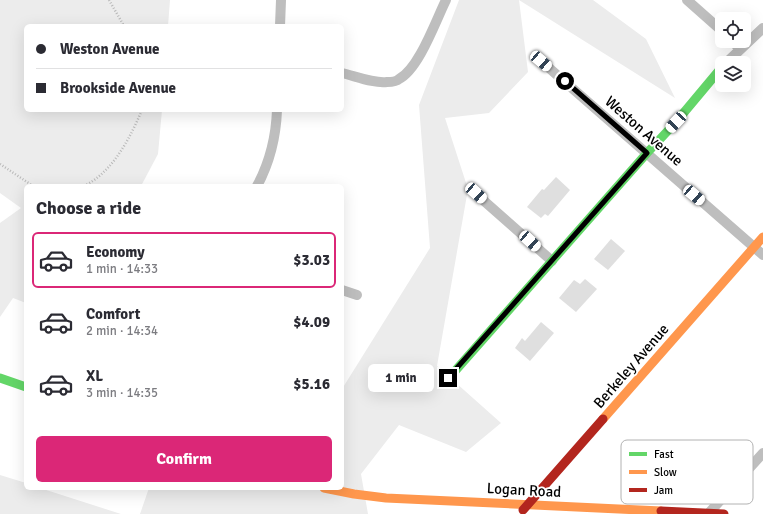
<!DOCTYPE html>
<meta charset="utf-8">
<style>
body{margin:0;font-family:Signika,sans-serif;background:#f2f2f3;color:#2b2b33;height:100vh;display:flex;flex-direction:column;font-size:15px;white-space:nowrap}
*{box-sizing:border-box;margin:0}
p{font-size:13px;color:#7c7c81}
.icon{flex:none;width:22px;height:22px;fill:none;stroke:currentColor;stroke-width:2;stroke-linecap:round;stroke-linejoin:round}
.map{position:relative;flex:1;overflow:hidden}
.drawer{position:absolute;left:24px;top:184px;width:320px;height:306px;display:flex;flex-direction:column;background:#fff;border-radius:6px;box-shadow:0 4px 16px #0002}
.drawer>*{flex:none}
.guide{position:absolute;left:24px;top:24px;width:320px;height:88px;border-radius:6px;box-shadow:0 4px 16px #0002;display:grid;align-content:center;height:88px;padding:0 12px;background:#fff}
.tools{position:absolute;left:715px;top:12px;display:grid;gap:8px}
.tools a{display:grid;place-items:center;width:36px;height:36px;border-radius:6px;background:#fff;box-shadow:0 4px 16px #0002;font-size:20px}
.end{position:absolute;width:18px;height:18px;margin:-9px;border:5px solid #000;background:#fff;box-shadow:0 0 0 2px #fff}
.from{border-radius:50%}
.bubble{position:absolute;height:28px;border-radius:6px;background:#fff;box-shadow:0 4px 16px #0002;font-size:13px;font-weight:800;line-height:28px;text-align:center}
.car{position:absolute;width:12px;height:24px;margin:-12px -6px;border-radius:5px;box-shadow:0 0 3px 1px #0007;background:linear-gradient(#fff 24%,#345 0 40%,#fff 0 76%,#345 0 86%,#fff 0)}
.guide b{display:flex;align-items:center;gap:14px;height:38px;font-size:15px}
.guide b+b{border-top:1px solid #e1e1e2}
.guide i{width:10px;height:10px;background:#2b2b33}
ul{padding:0;list-style:none}
li{display:flex;align-items:center;gap:12px;height:56px;margin:0 8px 6px;padding:0 4px;border:2px solid transparent;border-radius:6px}
li div{flex:1}
li b{display:block;font-size:15px}
li em{font-style:normal;font-weight:800}
li.active{border-color:#db2777}
li>.icon{width:36px;height:36px;stroke-width:1.5}
h2{padding:0 12px;font-size:18px;line-height:48px}
.primary-button{display:flex;gap:8px;margin-top:auto;padding:8px 12px}
.primary-button a{flex:1;height:46px;border-radius:6px;background:#db2777;color:#fff;font-size:16px;font-weight:800;line-height:46px;text-align:center}
.map>svg:first-child{display:block}
.green{fill:#ececec}
.building{fill:#dfdfdf}
.lines{fill:none;stroke-linecap:round;stroke-linejoin:round}
.path{stroke:#b9b9b9;stroke-width:2.5;stroke-dasharray:1 2;stroke-linecap:butt}
.street{stroke:#bebebe;stroke-width:10}
.fast{stroke:#63d668;stroke-width:9}
.slow{stroke:#ff974d;stroke-width:9}
.jam{stroke:#b3261e;stroke-width:9}
.route{stroke:#000;stroke-width:5}
.labels{text-anchor:middle;dominant-baseline:central;stroke-width:3.5;stroke-linejoin:round;paint-order:stroke}
.street-label{font-size:15px;fill:#000;stroke:#fff}
.key{fill:#fff;stroke:#b2b2b2;stroke-width:1}
.key-label{font-size:11px;fill:#000}
</style>
<div class="map">
<svg width="763" height="514" viewBox="0 0 763 514">
<rect width="100%" height="100%" fill="#fff"/>
<g class="green">
<polygon points="0,0 170,0 168,26 26,26 26,110 162,110 158,154 141,186 26,186 26,303 13,298 0,317 0,223 21,208 0,193"/>
<polygon points="459,0 593,0 646,39 675,98 519,0 528,72 489,113 445,118 468,189 437,366 501,423 466,452 399,425 361,474 368,514 140,514 149,488 342,488 342,389 430,248 419,105"/>
<polygon points="0,475 26,483 26,488 40,488 121,514 0,514"/>
</g>
<g class="building">
<polygon points="556,177 570,190 548,216 545,214 541,218 527,207 542,189 544,190"/>
<polygon points="611,239 625,251 608,270 594,259"/>
<polygon points="585,279 597,289 576,312 559,298 574,280 580,284"/>
<polygon points="541,322 554,333 530,361 515,348 522,338 525,341"/>
</g>
<g class="lines">
<g class="path">
<polyline points="109,0 124,26"/>
<polyline points="0,164 33,186"/>
<path d="M84,186C113,172 130,138 142,110"/>
</g>
<g class="street">
<polyline points="687,0 722,31"/>
<polyline points="280,26 281,0"/>
<polyline points="732,41 740,49"/>
<polyline points="541,61 763,255"/>
<polyline points="726,63 763,28"/>
<path d="M342,73C355,76 375,84 387,82C391,82 397,81 399,79C419,69 436,20 446,0"/>
<path d="M257,186C270,162 276,137 277,110"/>
<polyline points="475,193 552,261"/>
<polyline points="342,290 357,295"/>
<polyline points="708,514 763,453"/>
</g>
<g class="fast">
<polyline points="0,378 26,387"/>
<polyline points="448,379 647,153 676,122 722,67"/>
</g>
<g class="slow">
<polyline points="603,419 763,237"/>
<polyline points="324,488 354,494 386,498 661,511"/>
</g>
<g class="jam">
<polyline points="523,510 603,419"/>
<polyline points="661,511 724,514"/>
</g>
</g>
<g class="lines">
<polyline class="route" points="448,378 647,153 565,81"/>
</g>
<g class="labels">
<g class="street-label">
<text transform="translate(644 131) rotate(41)">Weston Avenue</text>
<text transform="translate(631 366) rotate(-49)">Berkeley Avenue</text>
<text transform="translate(524 490) rotate(3)">Logan Road</text>
</g>
</g>
<rect x="621" y="440" width="132" height="64" rx="6" class="key"/>
<rect x="629" y="452" width="18" height="4" fill="#63d668"/>
<rect x="629" y="470" width="18" height="4" fill="#ff974d"/>
<rect x="629" y="488" width="18" height="4" fill="#b3261e"/>
<g class="key-label">
<text x="654" y="458">Fast</text>
<text x="654" y="476">Slow</text>
<text x="654" y="494">Jam</text>
</g>
</svg>
<div class="tools">
<a><svg class="icon" aria-label="locate" viewBox="0 0 24 24"><circle cx="12" cy="12" r="6"/><path d="M12 2v4M12 18v4M2 12h4M18 12h4"/></svg></a>
<a><svg class="icon" aria-label="layers" viewBox="0 0 24 24"><path d="M12 4l9 5-9 5-9-5zM3 14l9 5 9-5"/></svg></a>
</div>
<i class="end from" style="left:565px;top:81px"></i>
<i class="end" style="left:448px;top:378px"></i>
<div class="bubble" style="left:368px;top:364px;width:66px">1 min</div>
<i class="car" style="left:541px;top:61px;rotate:131deg"></i>
<i class="car" style="left:676px;top:122px;rotate:223deg"></i>
<i class="car" style="left:476px;top:193px;rotate:132deg"></i>
<i class="car" style="left:694px;top:195px;rotate:131deg"></i>
<i class="car" style="left:530px;top:241px;rotate:132deg"></i>
<div class="guide">
<b><i class="from"></i>Weston Avenue</b>
<b><i></i>Brookside Avenue</b>
</div>
<section class="drawer">
<h2>Choose a ride</h2>
<ul>
<li class="active"><svg class="icon" aria-label="car" viewBox="0 0 24 24"><path d="M5 17H2v-5l4-1 3-4h7l3 4 3 1v5h-3M9 17h6M6 11h13"/><circle cx="7" cy="17" r="2"/><circle cx="17" cy="17" r="2"/></svg><div><b>Economy</b><p>1 min · 14:33</p></div><em>$3.03</em></li>
<li><svg class="icon" aria-label="car" viewBox="0 0 24 24"><path d="M5 17H2v-5l4-1 3-4h7l3 4 3 1v5h-3M9 17h6M6 11h13"/><circle cx="7" cy="17" r="2"/><circle cx="17" cy="17" r="2"/></svg><div><b>Comfort</b><p>2 min · 14:34</p></div><em>$4.09</em></li>
<li><svg class="icon" aria-label="car" viewBox="0 0 24 24"><path d="M5 17H2v-5l4-1 3-4h7l3 4 3 1v5h-3M9 17h6M6 11h13"/><circle cx="7" cy="17" r="2"/><circle cx="17" cy="17" r="2"/></svg><div><b>XL</b><p>3 min · 14:35</p></div><em>$5.16</em></li>
</ul>
<div class="primary-button"><a>Confirm</a></div>
</section>
</div>
